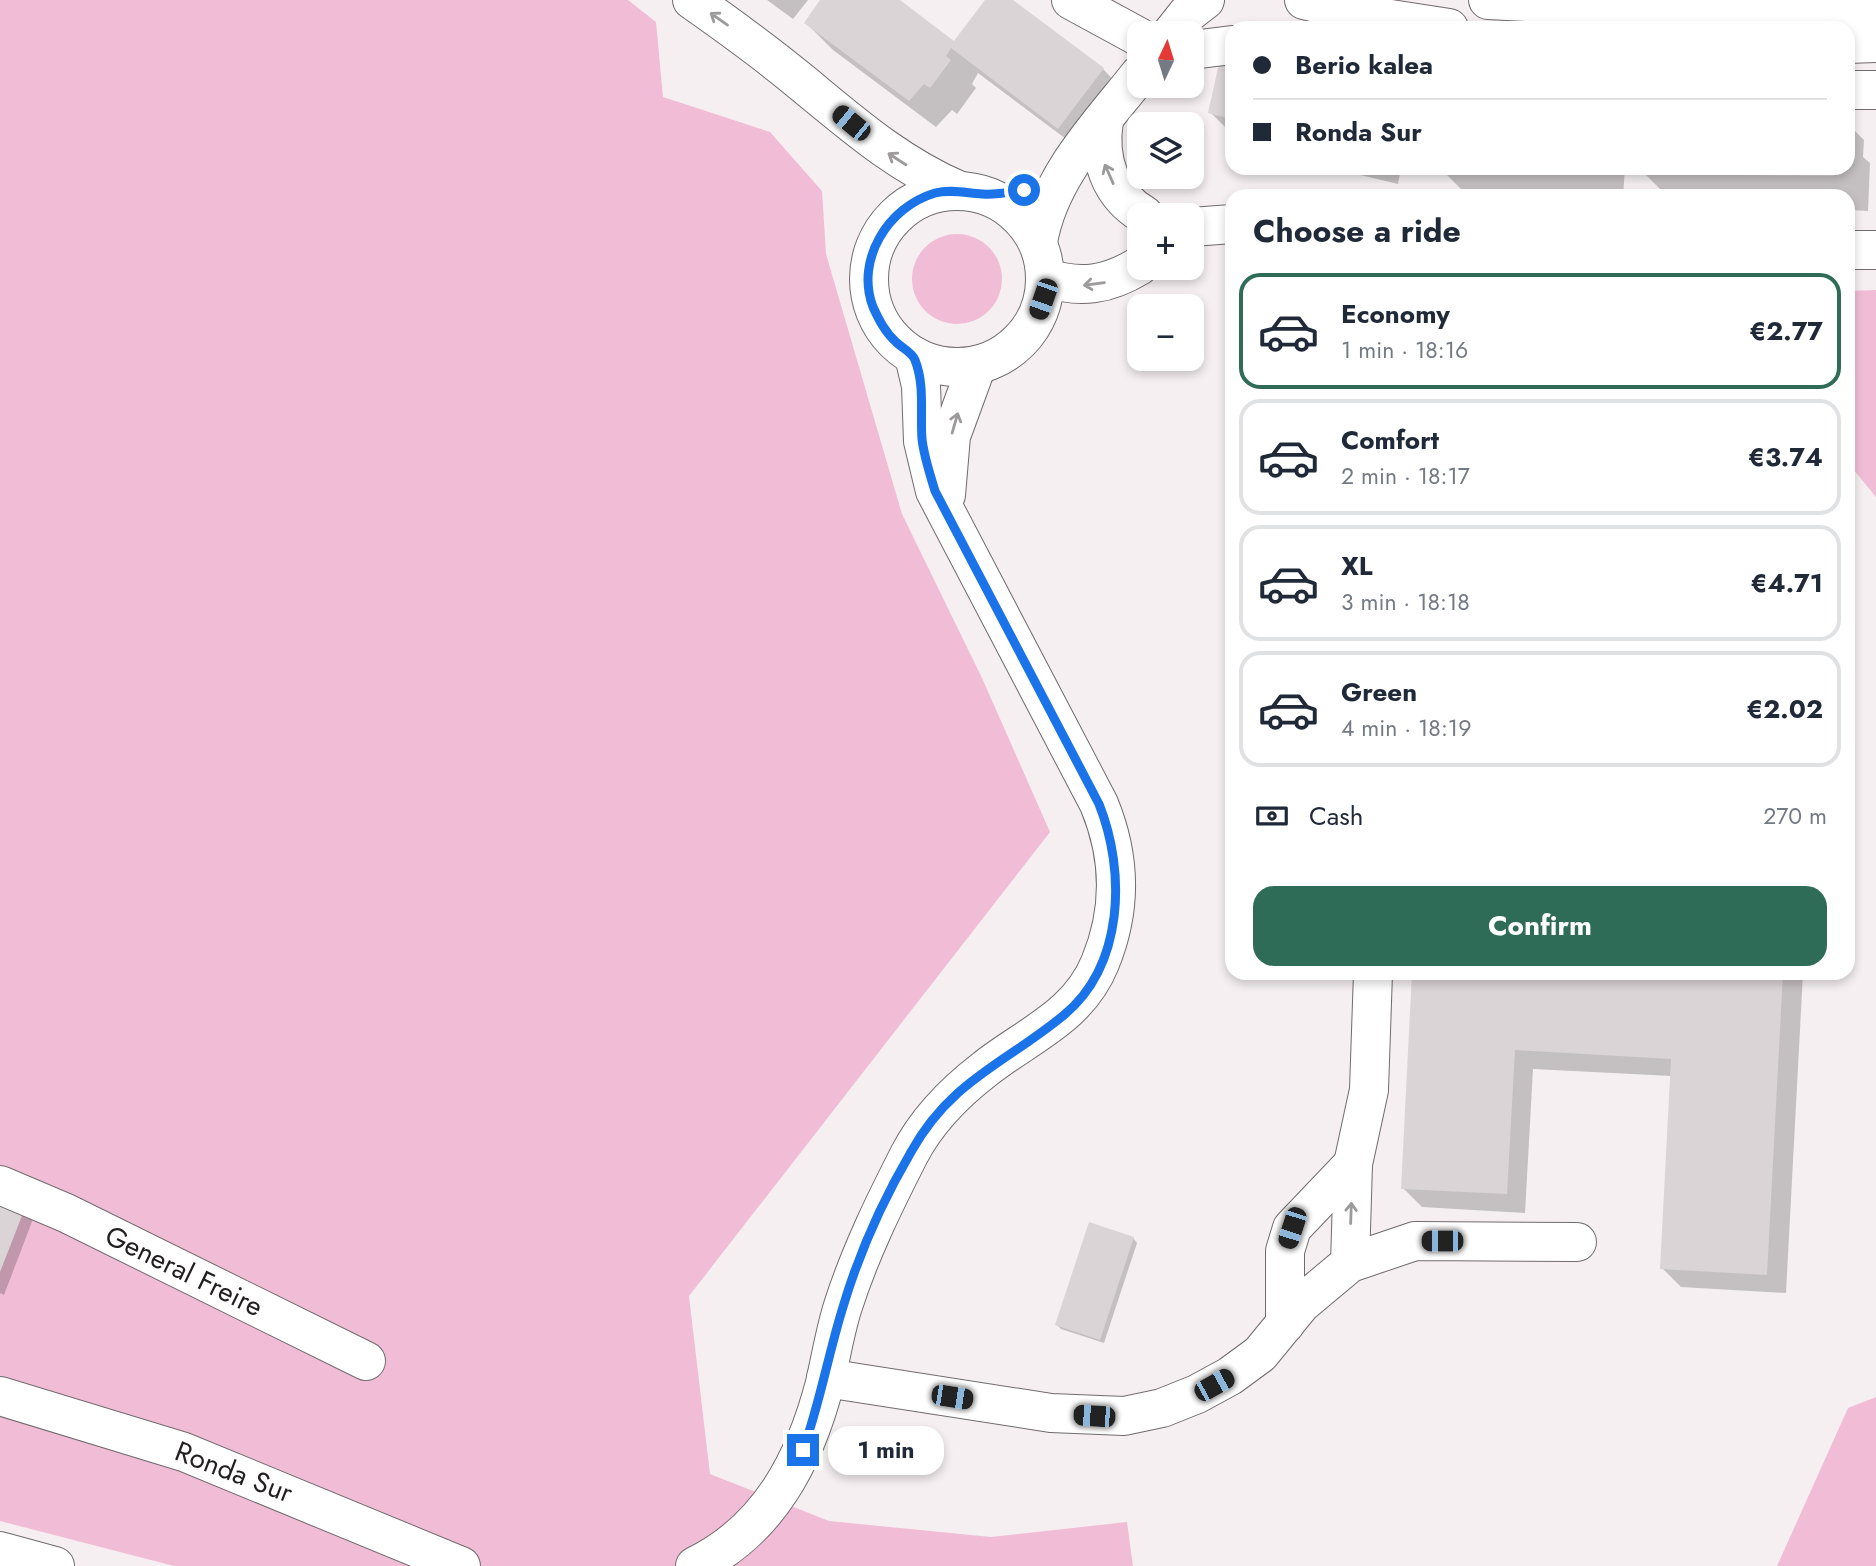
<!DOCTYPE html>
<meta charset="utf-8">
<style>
body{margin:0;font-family:Jost,sans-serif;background:#f2f2f3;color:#1f2937;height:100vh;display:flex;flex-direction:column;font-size:26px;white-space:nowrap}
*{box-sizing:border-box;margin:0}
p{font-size:23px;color:#747a83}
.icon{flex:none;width:38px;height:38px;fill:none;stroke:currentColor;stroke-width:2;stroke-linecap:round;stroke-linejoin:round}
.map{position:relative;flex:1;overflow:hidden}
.details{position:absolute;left:1225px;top:189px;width:630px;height:791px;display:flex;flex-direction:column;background:#fff;border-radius:21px;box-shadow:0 4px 10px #0003}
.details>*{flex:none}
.hud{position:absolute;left:1225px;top:21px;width:630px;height:154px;border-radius:21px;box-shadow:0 4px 10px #0003;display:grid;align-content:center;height:154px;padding:0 28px;background:#fff}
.needle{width:46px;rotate:4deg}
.controls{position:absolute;left:1127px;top:21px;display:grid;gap:14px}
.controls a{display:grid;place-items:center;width:77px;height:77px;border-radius:14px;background:#fff;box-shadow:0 4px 10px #0003;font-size:35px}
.end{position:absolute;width:32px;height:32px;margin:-16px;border:9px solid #1a73e8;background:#fff;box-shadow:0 0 0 4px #fff}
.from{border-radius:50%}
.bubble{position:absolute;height:49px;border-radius:21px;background:#fff;box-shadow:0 4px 10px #0003;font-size:23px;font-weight:700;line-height:49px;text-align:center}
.car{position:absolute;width:21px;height:42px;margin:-21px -10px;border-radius:9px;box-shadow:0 0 5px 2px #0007;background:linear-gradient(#222 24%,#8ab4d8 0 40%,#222 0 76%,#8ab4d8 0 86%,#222 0)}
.hud b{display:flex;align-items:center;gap:24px;height:66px;font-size:26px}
.hud b+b{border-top:2px solid #e0e1e3}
.hud i{width:18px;height:18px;background:#1f2937}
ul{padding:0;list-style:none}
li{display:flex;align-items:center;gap:21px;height:116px;margin:0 14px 10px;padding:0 14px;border:4px solid #e0e1e3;border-radius:21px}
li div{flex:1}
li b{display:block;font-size:26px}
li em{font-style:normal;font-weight:700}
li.on{border-color:#2f6c57}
li>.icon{width:63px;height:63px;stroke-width:1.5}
h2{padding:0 28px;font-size:32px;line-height:84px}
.pay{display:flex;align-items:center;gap:18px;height:77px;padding:0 28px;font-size:26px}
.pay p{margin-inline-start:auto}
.button{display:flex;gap:14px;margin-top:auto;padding:14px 28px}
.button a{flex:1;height:80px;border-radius:21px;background:#2f6c57;color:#fff;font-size:28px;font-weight:700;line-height:80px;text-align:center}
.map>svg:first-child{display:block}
.green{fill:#f1bdd6}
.shadow{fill:#0003}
.building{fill:#dad4d6}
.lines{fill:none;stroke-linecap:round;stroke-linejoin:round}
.minor-casing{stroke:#716b6e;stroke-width:40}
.major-casing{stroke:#716b6e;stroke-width:40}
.highway-casing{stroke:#716b6e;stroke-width:40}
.minor{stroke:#fff;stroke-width:38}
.major{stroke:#fff;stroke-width:38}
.highway{stroke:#fff;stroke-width:38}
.oneway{stroke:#9c9a9b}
.route{stroke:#1a73e8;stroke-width:9}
.labels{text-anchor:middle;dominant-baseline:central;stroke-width:6;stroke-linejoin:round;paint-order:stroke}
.street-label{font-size:28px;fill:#221f20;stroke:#fffefe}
</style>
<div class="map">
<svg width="1876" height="1566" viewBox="0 0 1876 1566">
<rect width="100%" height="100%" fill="#f5eff1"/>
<g class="green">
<polygon points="0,0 628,0 656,22 663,97 770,132 822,191 826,254 902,514 982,678 1050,832 689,1296 710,1474 829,1521 991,1537 1127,1522 1133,1566 174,1566 0,1521"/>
<circle cx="957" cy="279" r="45"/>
<polygon points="1876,290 1876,497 1848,463 1848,291"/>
<polygon points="1876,1397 1876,1566 1777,1566 1848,1408"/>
</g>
<g class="shadow">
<polygon points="767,0 808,0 793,19"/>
<polygon points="823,0 897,0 955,44 987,0 1010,0 1103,69 1129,96 1086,154 978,73 972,84 976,88 957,114 952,110 936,127 833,50 806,23"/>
<polygon points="1232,50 1232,134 1210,112"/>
<polygon points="1848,124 1864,140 1863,157 1870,163 1868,211 1848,210 1848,196 1667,196 1644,173 1644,168 1848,168"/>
<polygon points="1331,168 1401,168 1398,184"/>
<polygon points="1440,168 1625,168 1623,196 1467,195"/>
<polygon points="1414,973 1803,973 1786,1293 1681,1287 1662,1268 1672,1076 1533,1069 1525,1213 1422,1207 1403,1188"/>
<polygon points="0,1200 33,1219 4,1295 0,1293"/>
<polygon points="1133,1238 1137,1243 1104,1343 1061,1329 1057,1325"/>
</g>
<g class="building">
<polygon points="820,0 900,0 954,41 985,0 1013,0 1104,68 1058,129 951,48 946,56 951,60 930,88 924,84 909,101 804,23"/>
<polygon points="1232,48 1232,119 1208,113 1222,50"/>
<polygon points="1642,168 1834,168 1834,176 1642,174"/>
<polygon points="1412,973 1783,973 1767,1275 1660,1269 1671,1059 1515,1050 1507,1194 1401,1189"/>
<polygon points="0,1198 25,1208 0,1272"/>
<polygon points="1089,1222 1134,1237 1100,1340 1055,1325"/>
</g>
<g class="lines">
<g class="minor-casing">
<g id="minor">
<path d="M692,0C729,26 765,52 800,81C850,122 897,164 958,190"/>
<polyline points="1071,0 1139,37"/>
<polyline points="1304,0 1371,16 1449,28"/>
<polyline points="1488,0 1619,7 1876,11"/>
<polyline points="1172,33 1187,14 1205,0"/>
<polyline points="1848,44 1876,43"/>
<polyline points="1192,50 1232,45"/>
<polyline points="1848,90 1876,90"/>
<path d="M1104,120C1098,159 1109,194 1144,215"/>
<circle cx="957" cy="279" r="88"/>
<polyline points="1192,227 1232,224"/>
<path d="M1038,242C1049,176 1099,126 1139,75"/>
<polyline points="1848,250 1876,250"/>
<path d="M1046,278C1081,289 1108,285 1139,266"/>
<polyline points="0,1185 66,1213 366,1361"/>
<polyline points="1350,1263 1353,1164 1369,1090 1373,973"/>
<polyline points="1285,1324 1285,1251 1292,1228 1353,1164"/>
<polyline points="826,1378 1051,1413 1124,1416 1162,1408 1197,1394 1230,1376 1260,1354 1301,1304 1350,1263 1415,1241 1577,1242"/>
</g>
</g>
<g class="major-casing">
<g id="major">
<polyline points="946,495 951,436 977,365"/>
<polyline points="0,1396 184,1452 461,1566"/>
<path d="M695,1566C769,1530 805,1460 825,1383C831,1357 835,1331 843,1306C860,1253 884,1204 909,1155C926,1122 955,1092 985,1069C1028,1035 1078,1017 1100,963C1122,910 1121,857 1099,804L935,491L923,441L921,386L914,356"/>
</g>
</g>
<g class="highway-casing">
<polyline id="highway" points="0,1551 55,1566"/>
</g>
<use href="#minor" class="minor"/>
<use href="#major" class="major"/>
<use href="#highway" class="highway"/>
</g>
<defs><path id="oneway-shaft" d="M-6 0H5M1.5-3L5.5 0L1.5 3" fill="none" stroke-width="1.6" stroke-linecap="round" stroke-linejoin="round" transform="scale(1.75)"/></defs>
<g class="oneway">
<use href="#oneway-shaft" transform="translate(719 19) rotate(-145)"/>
<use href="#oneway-shaft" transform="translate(897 159) rotate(-147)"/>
<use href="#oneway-shaft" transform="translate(1109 174) rotate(-114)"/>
<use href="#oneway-shaft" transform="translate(1094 284) rotate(173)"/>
<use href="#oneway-shaft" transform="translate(955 423) rotate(-74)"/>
<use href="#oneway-shaft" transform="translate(1351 1213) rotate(-88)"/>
</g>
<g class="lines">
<path class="route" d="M803,1450C820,1403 828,1355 843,1307C859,1253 883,1200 911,1152C951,1080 1006,1063 1064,1015C1124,965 1126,872 1099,804L935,491C930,474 924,457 922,439C920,413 925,385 915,360C912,352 902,348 896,342C885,332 879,320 873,307C855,260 888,207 935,193C951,189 966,193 982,194C997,195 1010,192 1024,190"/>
</g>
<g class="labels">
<g class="street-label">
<text transform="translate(184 1271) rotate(26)">General Freire</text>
<text transform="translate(234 1472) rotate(21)">Ronda Sur</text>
</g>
</g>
</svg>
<div class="controls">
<a><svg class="needle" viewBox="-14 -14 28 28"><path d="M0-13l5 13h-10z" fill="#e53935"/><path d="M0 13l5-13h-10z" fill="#747a83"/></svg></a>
<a><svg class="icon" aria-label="layers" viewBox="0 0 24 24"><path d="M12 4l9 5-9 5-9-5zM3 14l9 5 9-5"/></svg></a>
<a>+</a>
<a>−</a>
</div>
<i class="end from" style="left:1024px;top:190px"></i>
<i class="end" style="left:803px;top:1450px"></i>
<div class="bubble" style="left:828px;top:1426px;width:116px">1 min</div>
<i class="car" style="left:851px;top:123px;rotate:309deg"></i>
<i class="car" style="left:1043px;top:299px;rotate:199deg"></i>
<i class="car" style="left:1292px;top:1228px;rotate:198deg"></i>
<i class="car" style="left:1442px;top:1241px;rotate:270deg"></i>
<i class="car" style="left:1214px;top:1385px;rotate:61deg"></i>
<i class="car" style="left:952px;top:1397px;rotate:99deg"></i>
<i class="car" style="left:1094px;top:1416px;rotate:274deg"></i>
<div class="hud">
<b><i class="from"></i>Berio kalea</b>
<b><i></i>Ronda Sur</b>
</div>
<section class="details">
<h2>Choose a ride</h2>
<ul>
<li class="on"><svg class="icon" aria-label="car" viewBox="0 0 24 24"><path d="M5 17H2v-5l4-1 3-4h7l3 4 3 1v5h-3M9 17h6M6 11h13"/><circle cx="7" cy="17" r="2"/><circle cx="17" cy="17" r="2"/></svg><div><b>Economy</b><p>1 min · 18:16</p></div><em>€2.77</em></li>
<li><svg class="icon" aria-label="car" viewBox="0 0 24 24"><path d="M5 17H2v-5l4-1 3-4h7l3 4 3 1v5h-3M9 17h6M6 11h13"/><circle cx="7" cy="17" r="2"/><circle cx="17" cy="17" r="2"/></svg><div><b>Comfort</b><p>2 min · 18:17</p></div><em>€3.74</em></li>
<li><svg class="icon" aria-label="car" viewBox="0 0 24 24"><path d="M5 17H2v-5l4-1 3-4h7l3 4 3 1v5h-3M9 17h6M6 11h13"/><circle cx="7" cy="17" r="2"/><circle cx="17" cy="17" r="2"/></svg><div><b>XL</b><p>3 min · 18:18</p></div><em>€4.71</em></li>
<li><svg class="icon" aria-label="car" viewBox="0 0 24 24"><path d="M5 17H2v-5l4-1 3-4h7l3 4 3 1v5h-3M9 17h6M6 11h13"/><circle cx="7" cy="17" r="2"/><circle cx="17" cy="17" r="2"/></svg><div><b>Green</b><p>4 min · 18:19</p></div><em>€2.02</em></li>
</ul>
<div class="pay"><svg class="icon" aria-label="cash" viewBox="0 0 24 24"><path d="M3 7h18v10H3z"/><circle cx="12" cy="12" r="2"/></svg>Cash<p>270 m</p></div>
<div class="button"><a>Confirm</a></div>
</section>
</div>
